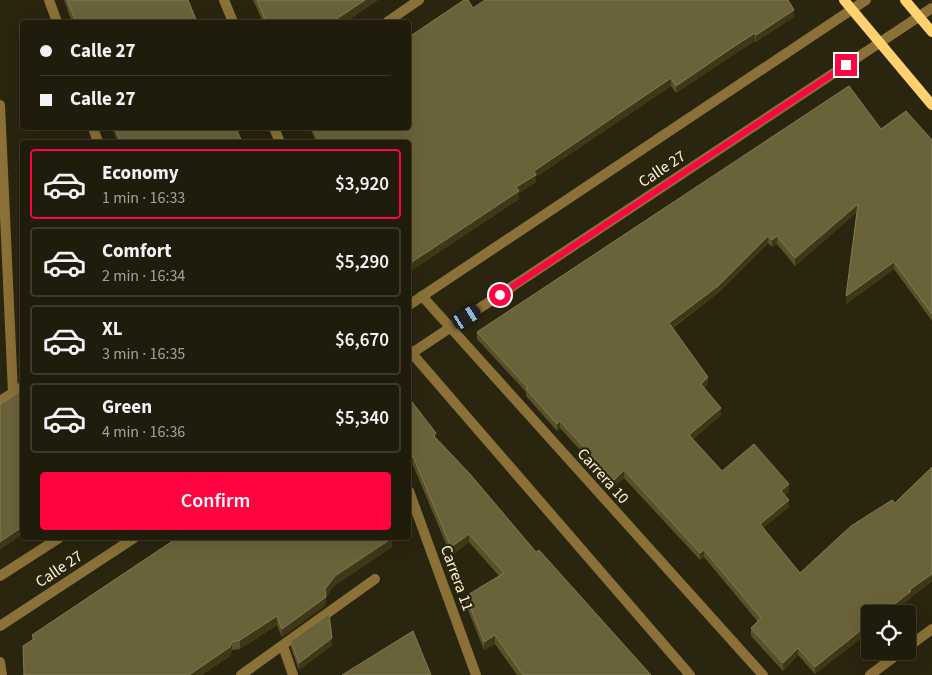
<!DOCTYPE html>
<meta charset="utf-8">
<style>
body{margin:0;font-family:"Source Sans 3",sans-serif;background:#2d2919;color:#f1f3f6;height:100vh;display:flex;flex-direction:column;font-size:19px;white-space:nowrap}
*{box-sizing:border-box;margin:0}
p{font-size:16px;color:#a2a19d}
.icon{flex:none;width:28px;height:28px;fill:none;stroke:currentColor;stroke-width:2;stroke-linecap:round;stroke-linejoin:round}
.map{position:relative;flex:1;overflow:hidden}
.sheet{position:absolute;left:20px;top:140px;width:391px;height:400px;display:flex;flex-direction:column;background:#201c0b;border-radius:5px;box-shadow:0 5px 20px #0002,0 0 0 1px #3d3a2c}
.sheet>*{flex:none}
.top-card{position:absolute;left:20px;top:20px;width:391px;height:110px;border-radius:5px;box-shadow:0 5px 20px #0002,0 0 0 1px #3d3a2c;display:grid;align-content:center;height:110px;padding:0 20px;background:#201c0b}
.buttons{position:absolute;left:861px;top:605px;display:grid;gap:10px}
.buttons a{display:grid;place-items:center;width:55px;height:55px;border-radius:5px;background:#201c0b;box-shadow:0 5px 20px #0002,0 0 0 1px #3d3a2c;font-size:25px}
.end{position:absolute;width:22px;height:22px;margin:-11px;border:6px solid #ff0441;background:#fff;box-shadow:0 0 0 2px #fff}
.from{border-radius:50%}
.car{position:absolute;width:15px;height:30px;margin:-15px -8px;border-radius:6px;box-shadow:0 0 4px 1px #0007;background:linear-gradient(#222 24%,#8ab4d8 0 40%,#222 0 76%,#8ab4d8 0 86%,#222 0)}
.top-card b{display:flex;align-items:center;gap:18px;height:48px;font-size:19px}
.top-card b+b{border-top:1px solid #3d3a2c}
.top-card i{width:12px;height:12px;background:#f1f3f6}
ul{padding:9px 0 0;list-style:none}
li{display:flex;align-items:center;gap:15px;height:70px;margin:0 10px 8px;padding:0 10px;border:2px solid #3d3a2c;border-radius:5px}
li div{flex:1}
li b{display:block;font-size:19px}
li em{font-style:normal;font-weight:600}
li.current{border-color:#ff0441}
li>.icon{width:45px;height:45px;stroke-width:1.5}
.button{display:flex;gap:10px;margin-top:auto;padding:10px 20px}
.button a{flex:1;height:58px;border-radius:5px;background:#ff0441;color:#fff;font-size:20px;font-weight:600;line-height:58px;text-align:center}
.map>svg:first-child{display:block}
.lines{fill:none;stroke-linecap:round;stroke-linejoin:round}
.street{stroke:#8b7137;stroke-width:10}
.secondary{stroke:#ffd16f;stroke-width:10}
.wall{fill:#595127}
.shaded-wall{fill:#3e3816}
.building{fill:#6a633a;stroke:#827a53}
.route{stroke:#ff0441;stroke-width:6}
.labels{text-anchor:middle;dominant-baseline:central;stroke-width:4.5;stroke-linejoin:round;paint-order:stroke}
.street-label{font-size:16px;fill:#fff6d8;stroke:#2a250f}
</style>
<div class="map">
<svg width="932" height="675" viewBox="0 0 932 675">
<rect width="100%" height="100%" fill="#2a250f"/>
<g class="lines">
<g class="street">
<polyline points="49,0 57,22"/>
<polyline points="224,0 233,22"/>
<polyline points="387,22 419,0"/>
<polyline points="0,105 13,393"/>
<polyline points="93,128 98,142"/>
<polyline points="274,128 280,142"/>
<polyline points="422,296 763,675"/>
<polyline points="409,305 866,0"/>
<polyline points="409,350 690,675"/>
<polyline points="409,355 932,8"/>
<polyline points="0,401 22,387"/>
<polyline points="409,491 476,675"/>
<polyline points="0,576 59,538"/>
<polyline points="0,626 134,538"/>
<polyline points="283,646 293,675"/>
<polyline points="908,647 932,629"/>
<polyline points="0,662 2,675"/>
<polyline points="241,675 375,579"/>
<polyline points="870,675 902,651"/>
</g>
<g class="secondary">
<polyline points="844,0 932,105"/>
<polyline points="905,0 932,32"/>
</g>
</g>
<g class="wall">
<polygon points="64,0 188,0 197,22 72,22"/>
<polygon points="253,0 378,0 345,22 263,22"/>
<polygon points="473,8 794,17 756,42 755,41 733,55 676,93 671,86 536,177 536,182 519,193 519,199 409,272 409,142 316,142 310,128 409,128"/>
<polygon points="112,128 236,128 242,142 118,142"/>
<polygon points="881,129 932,140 932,321 894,269 846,304 857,212 795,266 777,244 772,247 768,243 718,293 673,328 708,384 704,388 721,415 693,439 722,471 789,492 785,495 789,507 763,528 800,573 895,503 932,467 932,581 911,597 911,598 891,614 870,614 870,631 815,674 798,655 783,671 751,636 751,628 758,622 704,557 700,560 624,478 614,487 560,428 557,431 526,396 526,392 477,339 477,332"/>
<polygon points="409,398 436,439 536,552 651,675 517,675 495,644 484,650 466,605 466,596 499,576 469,542 451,556 413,465"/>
<polygon points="392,547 335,585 326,597 326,605 282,637 277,625 240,649 232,650 230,656 202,675 23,675 32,640 32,635"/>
<polygon points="291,641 332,645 299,670 291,648"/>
</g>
<g class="shaded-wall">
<polygon points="365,0 378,0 345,22 332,22"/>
<polygon points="794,10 794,17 756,42 756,35"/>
<polygon points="755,33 755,41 676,93 676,86"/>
<polygon points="671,78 671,86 536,177 536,182 519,193 519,199 409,272 409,264 516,187 534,171"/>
<polygon points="858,204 858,211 795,266 795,258"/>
<polygon points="768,236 768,243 718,293 669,330 669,323"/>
<polygon points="777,236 777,244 772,247 772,240"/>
<polygon points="894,262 894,269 846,304 846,296"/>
<polygon points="708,377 708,384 701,391 701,384"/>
<polygon points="721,408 721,415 689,442 689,435"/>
<polygon points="560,421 560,428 557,431 557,424"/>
<polygon points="413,456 413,465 409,470 409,461"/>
<polygon points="624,470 624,478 614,487 614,480"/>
<polygon points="789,484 789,492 781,498 781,491"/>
<polygon points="789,500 789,507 760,531 760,524"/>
<polygon points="22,527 22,535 0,550 0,542"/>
<polygon points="469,534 469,542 451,556 451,547"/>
<polygon points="392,538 392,547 335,585 326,597 326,605 282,637 282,629 325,589 335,576"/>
<polygon points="704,550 704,557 700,560 700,553"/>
<polygon points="932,574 932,581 911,597 911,598 891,614 882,614 909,590"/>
<polygon points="277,616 277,625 240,649 240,640"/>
<polygon points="870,623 870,631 815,674 815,667"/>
<polygon points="495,635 495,644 484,650 484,642"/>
<polygon points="332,638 332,645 299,670 299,663"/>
<polygon points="232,642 232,650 230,656 202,675 189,675"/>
<polygon points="798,648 798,655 783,671 783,663"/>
</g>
<g class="building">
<polygon points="67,0 188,0 197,22 76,22"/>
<polygon points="257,0 365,0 332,22 266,22"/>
<polygon points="464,0 468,0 473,8 485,0 788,0 794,10 756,35 755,33 733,47 676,86 671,78 534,171 536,175 516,187 519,191 409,264 409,142 319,142 313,128 409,128 409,37"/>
<polygon points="849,86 881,129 906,111 932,140 932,314 894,262 846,296 858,204 795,258 777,236 772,240 768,236 718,286 669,323 708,377 701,384 721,408 689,435 722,471 754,444 789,484 781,491 789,500 760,524 800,573 851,526 892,500 895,503 932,467 932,574 909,590 911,591 882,614 870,614 870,623 815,667 798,648 783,663 751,628 761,618 704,550 700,553 624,470 614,480 560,421 557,424 526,389 528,388 477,332"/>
<polygon points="115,128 236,128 242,142 121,142"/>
<polygon points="22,390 22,527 0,542 0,405"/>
<polygon points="409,398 436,433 434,436 470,474 536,552 539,550 651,675 523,675 495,635 484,642 466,596 504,573 469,534 451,547 413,456 409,461"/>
<polygon points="177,538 392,538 335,576 325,589 326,597 282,629 277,616 240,640 232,642 230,647 189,675 24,675 23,646 34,639 32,635"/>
<polygon points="329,614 332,638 299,663 291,641"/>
<polygon points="413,631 431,675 342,675"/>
</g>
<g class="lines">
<polyline class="route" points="500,295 846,65"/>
</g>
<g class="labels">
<g class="street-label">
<text transform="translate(662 169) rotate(-34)">Calle 27</text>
<text transform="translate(603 476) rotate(48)">Carrera 10</text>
<text transform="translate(59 569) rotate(-34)">Calle 27</text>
<text transform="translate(457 578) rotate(70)">Carrera 11</text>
</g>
</g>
</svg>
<div class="buttons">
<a><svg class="icon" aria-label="locate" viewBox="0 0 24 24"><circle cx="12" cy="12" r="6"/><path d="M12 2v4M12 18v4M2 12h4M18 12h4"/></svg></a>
</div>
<i class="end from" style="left:500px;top:295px"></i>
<i class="end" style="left:846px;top:65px"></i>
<i class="car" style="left:467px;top:317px;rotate:57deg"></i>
<div class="top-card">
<b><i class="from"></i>Calle 27</b>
<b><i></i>Calle 27</b>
</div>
<section class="sheet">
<ul>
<li class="current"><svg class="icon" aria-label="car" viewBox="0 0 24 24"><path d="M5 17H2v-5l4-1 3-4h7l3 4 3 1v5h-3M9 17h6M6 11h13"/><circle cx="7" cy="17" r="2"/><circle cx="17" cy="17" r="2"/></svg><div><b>Economy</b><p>1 min · 16:33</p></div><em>$3,920</em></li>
<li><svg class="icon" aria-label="car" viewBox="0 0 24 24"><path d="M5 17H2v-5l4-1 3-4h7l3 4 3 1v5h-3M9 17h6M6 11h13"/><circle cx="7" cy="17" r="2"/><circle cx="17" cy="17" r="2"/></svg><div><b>Comfort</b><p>2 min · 16:34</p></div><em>$5,290</em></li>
<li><svg class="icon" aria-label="car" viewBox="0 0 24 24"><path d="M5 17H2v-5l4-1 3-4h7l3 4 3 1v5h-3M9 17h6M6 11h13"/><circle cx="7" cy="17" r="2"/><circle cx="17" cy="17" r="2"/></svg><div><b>XL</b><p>3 min · 16:35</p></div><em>$6,670</em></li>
<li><svg class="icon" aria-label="car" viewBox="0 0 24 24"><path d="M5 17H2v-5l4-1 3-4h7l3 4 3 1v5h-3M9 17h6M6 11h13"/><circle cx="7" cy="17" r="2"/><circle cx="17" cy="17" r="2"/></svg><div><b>Green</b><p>4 min · 16:36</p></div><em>$5,340</em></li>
</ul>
<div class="button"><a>Confirm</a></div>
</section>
</div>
